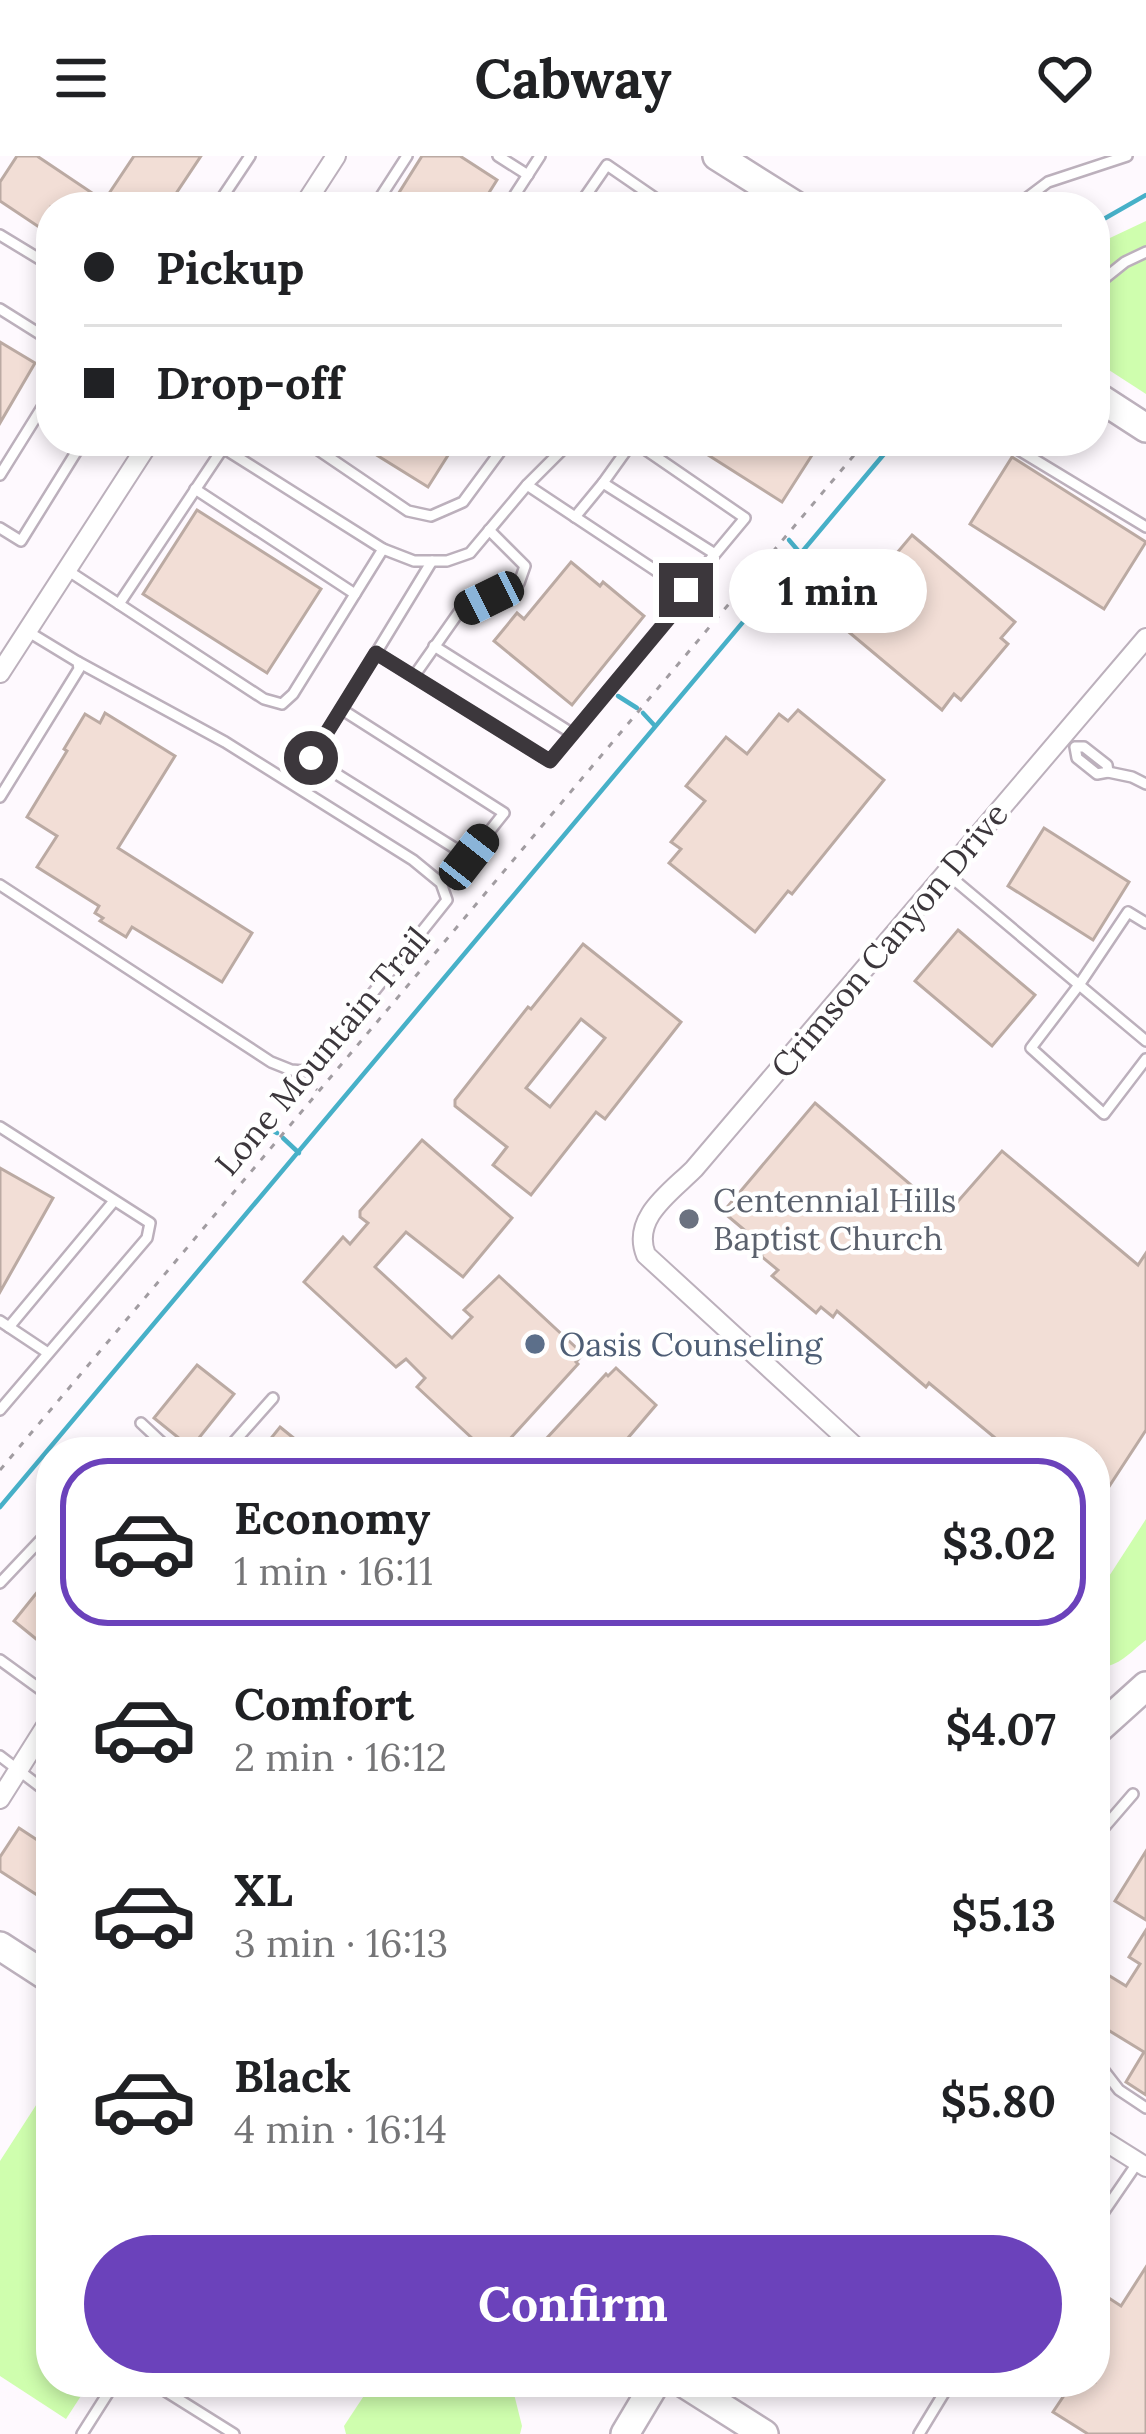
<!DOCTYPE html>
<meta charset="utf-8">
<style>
body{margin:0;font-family:Lora,serif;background:#f2f2f2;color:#202124;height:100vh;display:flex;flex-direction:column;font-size:45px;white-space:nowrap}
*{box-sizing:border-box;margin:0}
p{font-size:39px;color:#757577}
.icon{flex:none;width:66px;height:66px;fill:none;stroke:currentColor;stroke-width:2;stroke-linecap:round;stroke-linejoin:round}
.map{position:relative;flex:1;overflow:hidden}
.sheet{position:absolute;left:36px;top:1281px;width:1074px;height:960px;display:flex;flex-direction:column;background:#fff;border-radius:48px;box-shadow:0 6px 18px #0003}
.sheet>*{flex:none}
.hud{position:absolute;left:36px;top:36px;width:1074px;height:264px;border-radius:48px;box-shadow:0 6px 18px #0003;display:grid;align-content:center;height:264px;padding:0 48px;background:#fff}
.end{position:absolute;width:54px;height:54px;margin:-27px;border:15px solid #3c373c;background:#fff;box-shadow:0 0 0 6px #fff}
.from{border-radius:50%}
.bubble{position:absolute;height:84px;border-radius:42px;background:#fff;box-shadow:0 6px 18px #0003;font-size:39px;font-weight:800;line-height:84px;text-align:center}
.car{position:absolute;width:36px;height:72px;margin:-36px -18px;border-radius:15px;box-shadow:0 0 9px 3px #0007;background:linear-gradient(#222 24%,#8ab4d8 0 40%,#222 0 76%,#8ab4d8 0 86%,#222 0)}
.hud b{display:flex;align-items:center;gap:42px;height:114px;font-size:45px}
.hud b+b{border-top:3px solid #e0e0e0}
.hud i{width:30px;height:30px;background:#202124}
ul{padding:21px 0 0;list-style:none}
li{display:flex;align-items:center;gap:36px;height:168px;margin:0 24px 18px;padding:0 24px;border:6px solid transparent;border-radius:48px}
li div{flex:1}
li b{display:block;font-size:45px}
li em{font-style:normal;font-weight:800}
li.on{border-color:#6b42bb}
li>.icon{width:108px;height:108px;stroke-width:1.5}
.cta{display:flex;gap:24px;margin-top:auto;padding:24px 48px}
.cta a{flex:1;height:138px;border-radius:72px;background:#6b42bb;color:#fff;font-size:48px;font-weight:800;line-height:138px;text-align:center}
header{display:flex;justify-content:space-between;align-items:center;height:156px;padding:0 48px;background:#fff;font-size:54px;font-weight:800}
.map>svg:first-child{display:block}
.park{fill:#cffeae}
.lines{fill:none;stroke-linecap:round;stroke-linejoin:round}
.stream{stroke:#47b0c8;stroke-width:4.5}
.building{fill:#f2ded6;stroke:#bbaaa3;stroke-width:3;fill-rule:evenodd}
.lane-casing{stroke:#bcb0bc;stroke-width:14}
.street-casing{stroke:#bcb0bc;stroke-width:22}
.secondary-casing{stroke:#bcb0bc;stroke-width:32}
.path{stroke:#a19ca1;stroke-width:3;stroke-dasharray:6 9;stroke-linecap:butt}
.lane{stroke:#fff;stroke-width:9}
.street{stroke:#fff;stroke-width:18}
.secondary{stroke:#fff;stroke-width:27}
.route{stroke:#3c373c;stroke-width:15}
.worship-dot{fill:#6b7280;stroke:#fff;stroke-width:4.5}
.service-dot{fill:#5c6f8a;stroke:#fff;stroke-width:4.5}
.labels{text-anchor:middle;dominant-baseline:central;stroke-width:9;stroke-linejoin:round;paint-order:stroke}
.street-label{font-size:33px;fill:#3c373c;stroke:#fff}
.worship-label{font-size:33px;fill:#5b616d;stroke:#fff;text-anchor:start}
.service-label{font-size:33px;fill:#4e5e75;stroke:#fff;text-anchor:start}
</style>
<header><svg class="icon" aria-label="menu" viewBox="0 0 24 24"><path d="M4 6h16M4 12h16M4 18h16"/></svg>Cabway<svg class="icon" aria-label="heart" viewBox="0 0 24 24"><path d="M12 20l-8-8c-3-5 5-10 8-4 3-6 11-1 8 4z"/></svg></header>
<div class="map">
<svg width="1146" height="2278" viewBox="0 0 1146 2278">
<rect width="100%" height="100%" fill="#fef9fe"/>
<g class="park">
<polygon points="1146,65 1146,238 1095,205 1095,89"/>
<path d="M1146,1363V1484C1131,1495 1113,1518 1095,1507V1442Z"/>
<polygon points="51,1926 51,2226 90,2226 66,2263 0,2220 0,2005"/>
<polygon points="373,2226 511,2226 522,2270 520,2278 346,2278 344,2270"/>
</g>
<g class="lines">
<g class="stream">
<polyline points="1095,68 1146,39"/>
<polyline points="789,384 801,398"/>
<polyline points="618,540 637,552"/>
<polyline points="643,557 655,570"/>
<polyline points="260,967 277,977"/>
<polyline points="283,982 299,997"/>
<polyline points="0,1351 895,285"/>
</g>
</g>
<g class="building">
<polygon points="17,0 37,0 104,45 134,0 201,0 167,51 51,51 51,79 0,45 0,26"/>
<polygon points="422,0 460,0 497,24 480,51 390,51"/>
<polygon points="0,186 35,207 0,267"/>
<polygon points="354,285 457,285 428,331"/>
<polygon points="686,285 821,285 782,346"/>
<polygon points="1012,301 1146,386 1104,453 970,368"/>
<polygon points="197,354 321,433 267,517 143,438"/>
<polygon points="912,379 1015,466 1001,482 1008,488 961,544 954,538 942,554 838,467"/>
<polygon points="571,406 600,430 603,426 644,460 572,549 494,485 517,457 524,463"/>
<polygon points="798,554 884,624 792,738 788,735 755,776 669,707 681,693 671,686 705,645 686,630 726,581 747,598 779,558 788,565"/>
<polygon points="105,557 175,600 118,692 252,777 222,826 132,771 126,781 100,765 103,762 95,757 99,750 37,711 57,680 27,661 67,595 64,593 85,558 100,567"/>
<polygon points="1044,672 1129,726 1093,784 1008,730"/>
<polygon points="958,774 1035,839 992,890 915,825"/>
<path d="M583,788L681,866L605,963L596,956L531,1039L493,1009L507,991L455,950V944L528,851L531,853ZM581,863L605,882L550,951L526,932Z"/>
<polygon points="815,947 946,1059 1002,995 1138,1109 1146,1097 1146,1274 1095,1352 1095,1296 1012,1296 929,1227 926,1231 837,1155 833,1161 821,1151 816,1157 772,1120 778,1114 761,1100 767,1093 723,1056"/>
<polygon points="422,984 512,1062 463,1121 406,1076 375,1111 452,1182 472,1161 464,1154 499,1120 583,1198 576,1206 578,1208 498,1296 487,1296 417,1231 425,1222 406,1203 396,1211 304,1126 343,1081 350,1088 368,1067 360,1061 360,1055"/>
<polygon points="0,1012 53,1042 0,1136"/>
<polygon points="197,1209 234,1238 191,1292 154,1262"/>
<polygon points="616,1212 656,1249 616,1296 534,1296 606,1218 608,1220"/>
<polygon points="280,1271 311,1296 260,1296"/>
<polygon points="51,1419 51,1495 14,1465"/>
<polygon points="19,1672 51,1693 51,1748 0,1715 0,1701"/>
<polygon points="1146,1695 1146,1764 1115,1745"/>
<polygon points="1146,1774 1146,1939 1126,1926 1144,1896 1095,1866 1095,1811 1126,1830 1140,1808 1129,1801"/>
<polygon points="1146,2111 1146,2278 1088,2278 1053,2256 1073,2226 1095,2226 1095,2133 1121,2150"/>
</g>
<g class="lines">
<g class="lane-casing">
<g id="lane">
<polyline points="498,0 528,19"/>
<polyline points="216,51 250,0"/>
<polyline points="374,51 407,0"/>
<polyline points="507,51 540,0"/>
<polyline points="578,51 607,9 668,51"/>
<polyline points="1015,51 1048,26 1127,0"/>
<polyline points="0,79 51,110"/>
<polyline points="1095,130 1125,106 1146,96"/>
<polyline points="0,153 51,185"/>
<polyline points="212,285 383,393 414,405 447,405 470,397 527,329 571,285"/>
<polyline points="305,285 408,355 431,360 463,346 508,285"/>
<polyline points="1004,285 1146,371"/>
<polyline points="0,319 51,237"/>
<polyline points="195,333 355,438"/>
<polyline points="575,361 603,327"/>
<polyline points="0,372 21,385 83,285"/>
<polyline points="432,405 376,497 550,605 673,456 685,434 527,329"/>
<polyline points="67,414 264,543 282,548 293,538 383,393"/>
<polyline points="685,434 745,362 633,285 603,327 715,398"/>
<polyline points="119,448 223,292"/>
<polyline points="434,490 573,578"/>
<polyline points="414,520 459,456 519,427 525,410 489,374"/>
<polyline points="341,553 504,657 469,701 311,602 376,497"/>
<polygon points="1075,591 1084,591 1107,609 1108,616 1097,618 1077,602"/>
<polyline points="1108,616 1132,621 1146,628"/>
<polyline points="0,641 79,513 78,506 27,475"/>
<polyline points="946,717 1146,885"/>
<polyline points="0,729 271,906 291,914 304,915 336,883 447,744 441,727 413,704 225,586 78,506"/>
<polyline points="1146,767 1128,756 1079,829 1031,892 1104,958 1146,903"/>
<polyline points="0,971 150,1067 147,1082 0,1254"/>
<polyline points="0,1165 48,1197"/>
<polyline points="9,1171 114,1045"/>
<polyline points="141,1267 172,1296"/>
<polyline points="225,1296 273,1242"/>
<polyline points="0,1427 51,1373"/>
<polyline points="0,1504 51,1541"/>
<polyline points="0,1600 51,1639"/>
<polyline points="51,1648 49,1652 51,1660"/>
<polyline points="1095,1682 1133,1638"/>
<polyline points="1095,1903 1119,1934 1146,1952"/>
<polyline points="1095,2052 1103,2057 1138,2006"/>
<polyline points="151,2226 234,2278"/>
<polyline points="82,2278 115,2226"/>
<polyline points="919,2278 950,2227"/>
</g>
</g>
<g class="street-casing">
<g id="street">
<polyline points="303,51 336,0"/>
<polyline points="0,517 150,285"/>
<path d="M861,1296L646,1099C631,1062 671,1036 694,1013L1146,482"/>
<polyline points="0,1643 51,1562"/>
<polyline points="1095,1979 1146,2011"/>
</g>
</g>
<g class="secondary-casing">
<g id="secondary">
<polyline points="717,0 798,51"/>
<polyline points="1095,239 1146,272"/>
<polyline points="1095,1576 1146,1530"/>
<polyline points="0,1790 51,1823"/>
<polyline points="682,2226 764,2278"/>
<polyline points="625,2278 656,2226"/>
</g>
</g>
<g class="path">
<polyline points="294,927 301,935 310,928 317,934"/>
<polyline points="0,1314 866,285"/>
</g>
<use href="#lane" class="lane"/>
<use href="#street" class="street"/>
<use href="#secondary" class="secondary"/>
</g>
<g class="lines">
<polyline class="route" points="311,602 376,497 550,605 674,456 686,434"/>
</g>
<circle class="worship-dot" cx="689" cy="1063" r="12"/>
<circle class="service-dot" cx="535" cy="1188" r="12"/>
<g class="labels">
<g class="street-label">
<text transform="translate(889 784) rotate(-50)">Crimson Canyon Drive</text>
<text transform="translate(322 895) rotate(-50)">Lone Mountain Trail</text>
</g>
<g class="worship-label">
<text x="713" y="1044">Centennial Hills<tspan x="713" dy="38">Baptist Church</tspan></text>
</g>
<g class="service-label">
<text x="559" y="1188">Oasis Counseling</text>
</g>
</g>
</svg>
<i class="end from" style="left:311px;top:602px"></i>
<i class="end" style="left:686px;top:434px"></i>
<div class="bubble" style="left:729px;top:393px;width:198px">1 min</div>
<i class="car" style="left:489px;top:442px;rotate:244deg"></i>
<i class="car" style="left:469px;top:701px;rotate:38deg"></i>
<div class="hud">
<b><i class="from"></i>Pickup</b>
<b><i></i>Drop-off</b>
</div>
<section class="sheet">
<ul>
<li class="on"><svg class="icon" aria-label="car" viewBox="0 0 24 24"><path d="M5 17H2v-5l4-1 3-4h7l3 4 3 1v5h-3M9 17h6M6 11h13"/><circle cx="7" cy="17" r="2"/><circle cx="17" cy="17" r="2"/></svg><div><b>Economy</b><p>1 min · 16:11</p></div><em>$3.02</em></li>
<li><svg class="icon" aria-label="car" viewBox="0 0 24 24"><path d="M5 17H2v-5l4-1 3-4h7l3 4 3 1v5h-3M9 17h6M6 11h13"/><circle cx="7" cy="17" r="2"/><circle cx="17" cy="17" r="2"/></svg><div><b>Comfort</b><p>2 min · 16:12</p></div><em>$4.07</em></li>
<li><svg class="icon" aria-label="car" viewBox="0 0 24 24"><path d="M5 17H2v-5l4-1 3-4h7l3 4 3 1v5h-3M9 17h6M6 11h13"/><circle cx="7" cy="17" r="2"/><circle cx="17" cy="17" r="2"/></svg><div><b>XL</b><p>3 min · 16:13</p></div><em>$5.13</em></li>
<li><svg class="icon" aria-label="car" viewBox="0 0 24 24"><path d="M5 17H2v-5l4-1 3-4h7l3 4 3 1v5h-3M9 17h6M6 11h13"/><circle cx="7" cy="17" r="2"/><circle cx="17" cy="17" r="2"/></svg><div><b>Black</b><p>4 min · 16:14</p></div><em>$5.80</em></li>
</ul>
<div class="cta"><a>Confirm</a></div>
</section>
</div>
